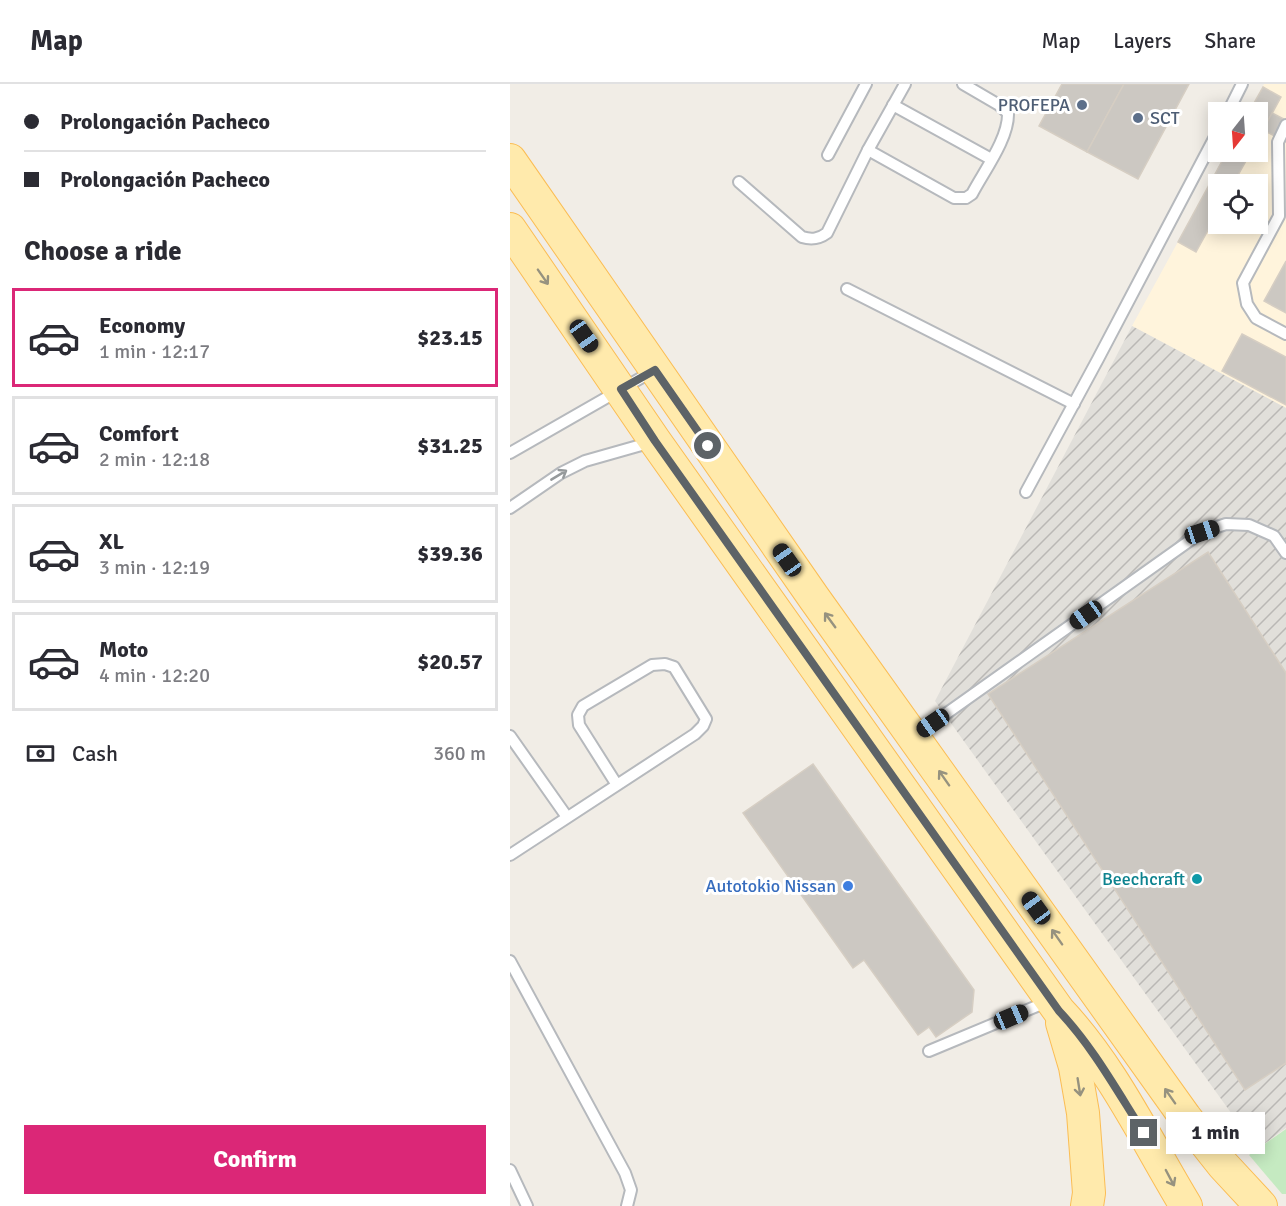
<!DOCTYPE html>
<meta charset="utf-8">
<style>
body{margin:0;font-family:Signika,sans-serif;background:#f7f7f7;color:#2b2b33;height:100vh;display:flex;flex-direction:column;font-size:22px;white-space:nowrap}
*{box-sizing:border-box;margin:0}
p{font-size:20px;color:#7c7c81}
.icon{flex:none;width:33px;height:33px;fill:none;stroke:currentColor;stroke-width:2;stroke-linecap:round;stroke-linejoin:round}
.map{position:relative;flex:1;overflow:hidden}
.sheet{display:flex;flex-direction:column;background:#fff;width:510px}
.sheet>*{flex:none}
.banner{display:grid;align-content:center;height:132px;padding:0 24px;background:#fff}
.needle{width:39px;rotate:197deg}
.tools{position:absolute;left:698px;top:18px;display:grid;gap:12px}
.tools a{display:grid;place-items:center;width:60px;height:60px;border-radius:0px;background:#fff;box-shadow:0 3px 15px #0003;font-size:30px}
.end{position:absolute;width:27px;height:27px;margin:-14px;border:8px solid #5d6367;background:#fff;box-shadow:0 0 0 3px #fff}
.from{border-radius:50%}
.bubble{position:absolute;height:42px;border-radius:0px;background:#fff;box-shadow:0 3px 15px #0003;font-size:20px;font-weight:800;line-height:42px;text-align:center}
.car{position:absolute;width:18px;height:36px;margin:-18px -9px;border-radius:8px;box-shadow:0 0 4px 2px #0007;background:linear-gradient(#222 24%,#8ab4d8 0 40%,#222 0 76%,#8ab4d8 0 86%,#222 0)}
.banner b{display:flex;align-items:center;gap:21px;height:57px;font-size:22px}
.banner b+b{border-top:2px solid #e1e1e2}
.banner i{width:15px;height:15px;background:#2b2b33}
ul{padding:0;list-style:none}
li{display:flex;align-items:center;gap:18px;height:99px;margin:0 12px 9px;padding:0 12px;border:3px solid #e1e1e2;border-radius:0px}
li div{flex:1}
li b{display:block;font-size:22px}
li em{font-style:normal;font-weight:800}
li.current{border-color:#db2777}
li>.icon{width:54px;height:54px;stroke-width:1.5}
h2{padding:0 24px;font-size:27px;line-height:72px}
.pay{display:flex;align-items:center;gap:15px;height:66px;padding:0 24px;font-size:22px}
.pay p{margin-inline-start:auto}
.action{display:flex;gap:12px;margin-top:auto;padding:12px 24px}
.action a{flex:1;height:69px;border-radius:0px;background:#db2777;color:#fff;font-size:24px;font-weight:800;line-height:69px;text-align:center}
header{display:flex;align-items:center;gap:36px;box-sizing:border-box;height:84px;padding:0 30px;background:#fff;border-bottom:2px solid #e1e1e2}
header strong{font-size:28px}
nav{display:flex;gap:33px;margin-inline-start:auto;font-size:21px}
main{display:flex;flex:1;min-height:0}
.map>svg:first-child{display:block}
.commercial{fill:#fff4dc;fill-rule:evenodd}
.industrial{fill:url(#industrial-furrows)}
.park{fill:#c5eac1}
.building{fill:#ccc8c2;stroke:#d6cec3;stroke-width:1.5}
.lines{fill:none;stroke-linecap:round;stroke-linejoin:round}
.service-casing{stroke:#b6b9bd;stroke-width:14}
.primary-casing{stroke:#fbbd54;stroke-width:34}
.service{stroke:#fff;stroke-width:10}
.primary{stroke:#ffeaac;stroke-width:32}
.oneway{stroke:#96927f}
.oneway2{stroke:#969a9c}
.route{stroke:#5d6367;stroke-width:8}
.service-dot{fill:#5c6f8a;stroke:#fff;stroke-width:2}
.culture-dot{fill:#0f9aa8;stroke:#fff;stroke-width:2}
.shop-dot{fill:#3f7fe0;stroke:#fff;stroke-width:2}
.labels{text-anchor:middle;dominant-baseline:central;stroke-width:6;stroke-linejoin:round;paint-order:stroke}
.service-label{font-size:18px;fill:#4e5e75;stroke:#fff;text-anchor:end}
.culture-label{font-size:18px;fill:#0d838f;stroke:#fff;text-anchor:end}
.shop-label{font-size:18px;fill:#366cbe;stroke:#fff;text-anchor:end}
</style>
<header>
<strong>Map</strong>
<nav><a>Map</a><a>Layers</a><a>Share</a></nav>
</header>
<main>
<section class="sheet">
<div class="banner">
<b><i class="from"></i>Prolongación Pacheco</b>
<b><i></i>Prolongación Pacheco</b>
</div>
<h2>Choose a ride</h2>
<ul>
<li class="current"><svg class="icon" aria-label="car" viewBox="0 0 24 24"><path d="M5 17H2v-5l4-1 3-4h7l3 4 3 1v5h-3M9 17h6M6 11h13"/><circle cx="7" cy="17" r="2"/><circle cx="17" cy="17" r="2"/></svg><div><b>Economy</b><p>1 min · 12:17</p></div><em>$23.15</em></li>
<li><svg class="icon" aria-label="car" viewBox="0 0 24 24"><path d="M5 17H2v-5l4-1 3-4h7l3 4 3 1v5h-3M9 17h6M6 11h13"/><circle cx="7" cy="17" r="2"/><circle cx="17" cy="17" r="2"/></svg><div><b>Comfort</b><p>2 min · 12:18</p></div><em>$31.25</em></li>
<li><svg class="icon" aria-label="car" viewBox="0 0 24 24"><path d="M5 17H2v-5l4-1 3-4h7l3 4 3 1v5h-3M9 17h6M6 11h13"/><circle cx="7" cy="17" r="2"/><circle cx="17" cy="17" r="2"/></svg><div><b>XL</b><p>3 min · 12:19</p></div><em>$39.36</em></li>
<li><svg class="icon" aria-label="car" viewBox="0 0 24 24"><path d="M5 17H2v-5l4-1 3-4h7l3 4 3 1v5h-3M9 17h6M6 11h13"/><circle cx="7" cy="17" r="2"/><circle cx="17" cy="17" r="2"/></svg><div><b>Moto</b><p>4 min · 12:20</p></div><em>$20.57</em></li>
</ul>
<div class="pay"><svg class="icon" aria-label="cash" viewBox="0 0 24 24"><path d="M3 7h18v10H3z"/><circle cx="12" cy="12" r="2"/></svg>Cash<p>360 m</p></div>
<div class="action"><a>Confirm</a></div>
</section>
<div class="map">
<svg width="776" height="1122" viewBox="0 0 776 1122">
<defs>
<pattern id="industrial-furrows" width="10" height="10" patternUnits="userSpaceOnUse" patternTransform="scale(1.5)"><rect width="10" height="10" fill="#e1dfda"/><path d="M-1 1l2-2M0 10L10 0M9 11l2-2" fill="none" stroke="#bab8b5"/></pattern>
</defs>
<rect width="100%" height="100%" fill="#f1ede6"/>
<path class="commercial" d="M754,0H776V324L622,242L717,68H747V28H739ZM708,100H747V140H708Z"/>
<polygon class="industrial" points="622,242 776,324 776,1044 747,1065 425,617"/>
<polygon class="park" points="776,1045 776,1110 772,1110 739,1071"/>
<g class="building">
<polygon points="552,0 614,0 577,68 529,42"/>
<polygon points="614,0 679,0 628,95 577,68"/>
<polygon points="753,3 771,13 747,57 747,28 739,28"/>
<polygon points="762,29 776,36 776,58 753,46"/>
<polygon points="717,68 741,68 723,100 708,100 708,128 686,168 668,158"/>
<polygon points="776,177 776,229 754,217"/>
<polygon points="732,250 776,273 776,321 712,287"/>
<polygon points="698,468 776,589 776,979 735,1006 478,610"/>
<polygon points="303,680 464,906 462,928 426,953 419,943 408,951 354,876 343,884 233,729"/>
</g>
<g class="lines">
<g class="service-casing">
<g id="service">
<polyline points="383,21 481,75"/>
<polyline points="718,28 732,0"/>
<polyline points="776,41 768,58 769,132 733,199 737,220 746,234 776,250"/>
<path d="M358,66L444,114H456L462,110C474,87 499,54 498,29L489,21L453,0"/>
<polyline points="318,71 356,0"/>
<path d="M229,98L292,153C302,156 309,155 317,149L358,66L395,0"/>
<polyline points="337,205 564,320"/>
<polyline points="0,369 143,287"/>
<polyline points="516,408 588,275 708,47"/>
<polyline points="0,424 51,389 75,377 142,358"/>
<polyline points="406,651 692,448 716,440 739,441 764,452 776,469"/>
<polyline points="0,652 57,733"/>
<polyline points="0,771 185,650 193,642 196,635 164,583 155,580 142,581 73,622 68,631 69,641 107,701"/>
<polyline points="0,877 115,1089 121,1106 117,1122"/>
<polyline points="419,967 539,917"/>
<polyline points="0,1086 17,1122"/>
</g>
</g>
<g class="primary-casing">
<g id="primary">
<polyline points="0,76 304,514 675,1033 713,1081 751,1122"/>
<path d="M0,145L145,357L549,927C602,983 636,1056 676,1122"/>
<polyline points="552,939 565,983 573,1029 579,1109 577,1122"/>
</g>
</g>
<use href="#service" class="service"/>
<use href="#primary" class="primary"/>
</g>
<defs><path id="oneway-shaft" d="M-6 0H5M1.5-3L5.5 0L1.5 3" fill="none" stroke-width="1.6" stroke-linecap="round" stroke-linejoin="round" transform="scale(1.5)"/></defs>
<g class="oneway">
<use href="#oneway-shaft" transform="translate(33 193) rotate(55)"/>
<use href="#oneway-shaft" transform="translate(320 536) rotate(-126)"/>
<use href="#oneway-shaft" transform="translate(434 694) rotate(-125)"/>
<use href="#oneway-shaft" transform="translate(547 853) rotate(-125)"/>
<use href="#oneway-shaft" transform="translate(569 1003) rotate(81)"/>
<use href="#oneway-shaft" transform="translate(660 1012) rotate(-125)"/>
<use href="#oneway-shaft" transform="translate(660 1094) rotate(62)"/>
</g>
<use class="oneway2" href="#oneway-shaft" transform="translate(49 391) rotate(-31)"/>
<g class="lines">
<path class="route" d="M198,362L145,286L111,305L145,357L549,927C583,963 607,1007 634,1049"/>
</g>
<g class="service-dot">
<circle cx="572" cy="21" r="6"/>
<circle cx="628" cy="34" r="6"/>
</g>
<circle class="culture-dot" cx="687" cy="795" r="6"/>
<circle class="shop-dot" cx="338" cy="802" r="6"/>
<g class="labels">
<g class="service-label">
<text x="560" y="21">PROFEPA</text>
<text x="640" y="34" text-anchor="start">SCT</text>
</g>
<g class="culture-label">
<text x="675" y="795">Beechcraft</text>
</g>
<g class="shop-label">
<text x="326" y="802">Autotokio Nissan</text>
</g>
</g>
</svg>
<div class="tools">
<a><svg class="needle" viewBox="-14 -14 28 28"><path d="M0-13l5 13h-10z" fill="#e53935"/><path d="M0 13l5-13h-10z" fill="#7c7c81"/></svg></a>
<a><svg class="icon" aria-label="locate" viewBox="0 0 24 24"><circle cx="12" cy="12" r="6"/><path d="M12 2v4M12 18v4M2 12h4M18 12h4"/></svg></a>
</div>
<i class="end from" style="left:198px;top:362px"></i>
<i class="end" style="left:634px;top:1049px"></i>
<div class="bubble" style="left:656px;top:1028px;width:99px">1 min</div>
<i class="car" style="left:74px;top:252px;rotate:145deg"></i>
<i class="car" style="left:692px;top:448px;rotate:72deg"></i>
<i class="car" style="left:277px;top:476px;rotate:325deg"></i>
<i class="car" style="left:576px;top:531px;rotate:235deg"></i>
<i class="car" style="left:423px;top:639px;rotate:235deg"></i>
<i class="car" style="left:526px;top:824px;rotate:324deg"></i>
<i class="car" style="left:501px;top:933px;rotate:67deg"></i>
</div>
</main>
